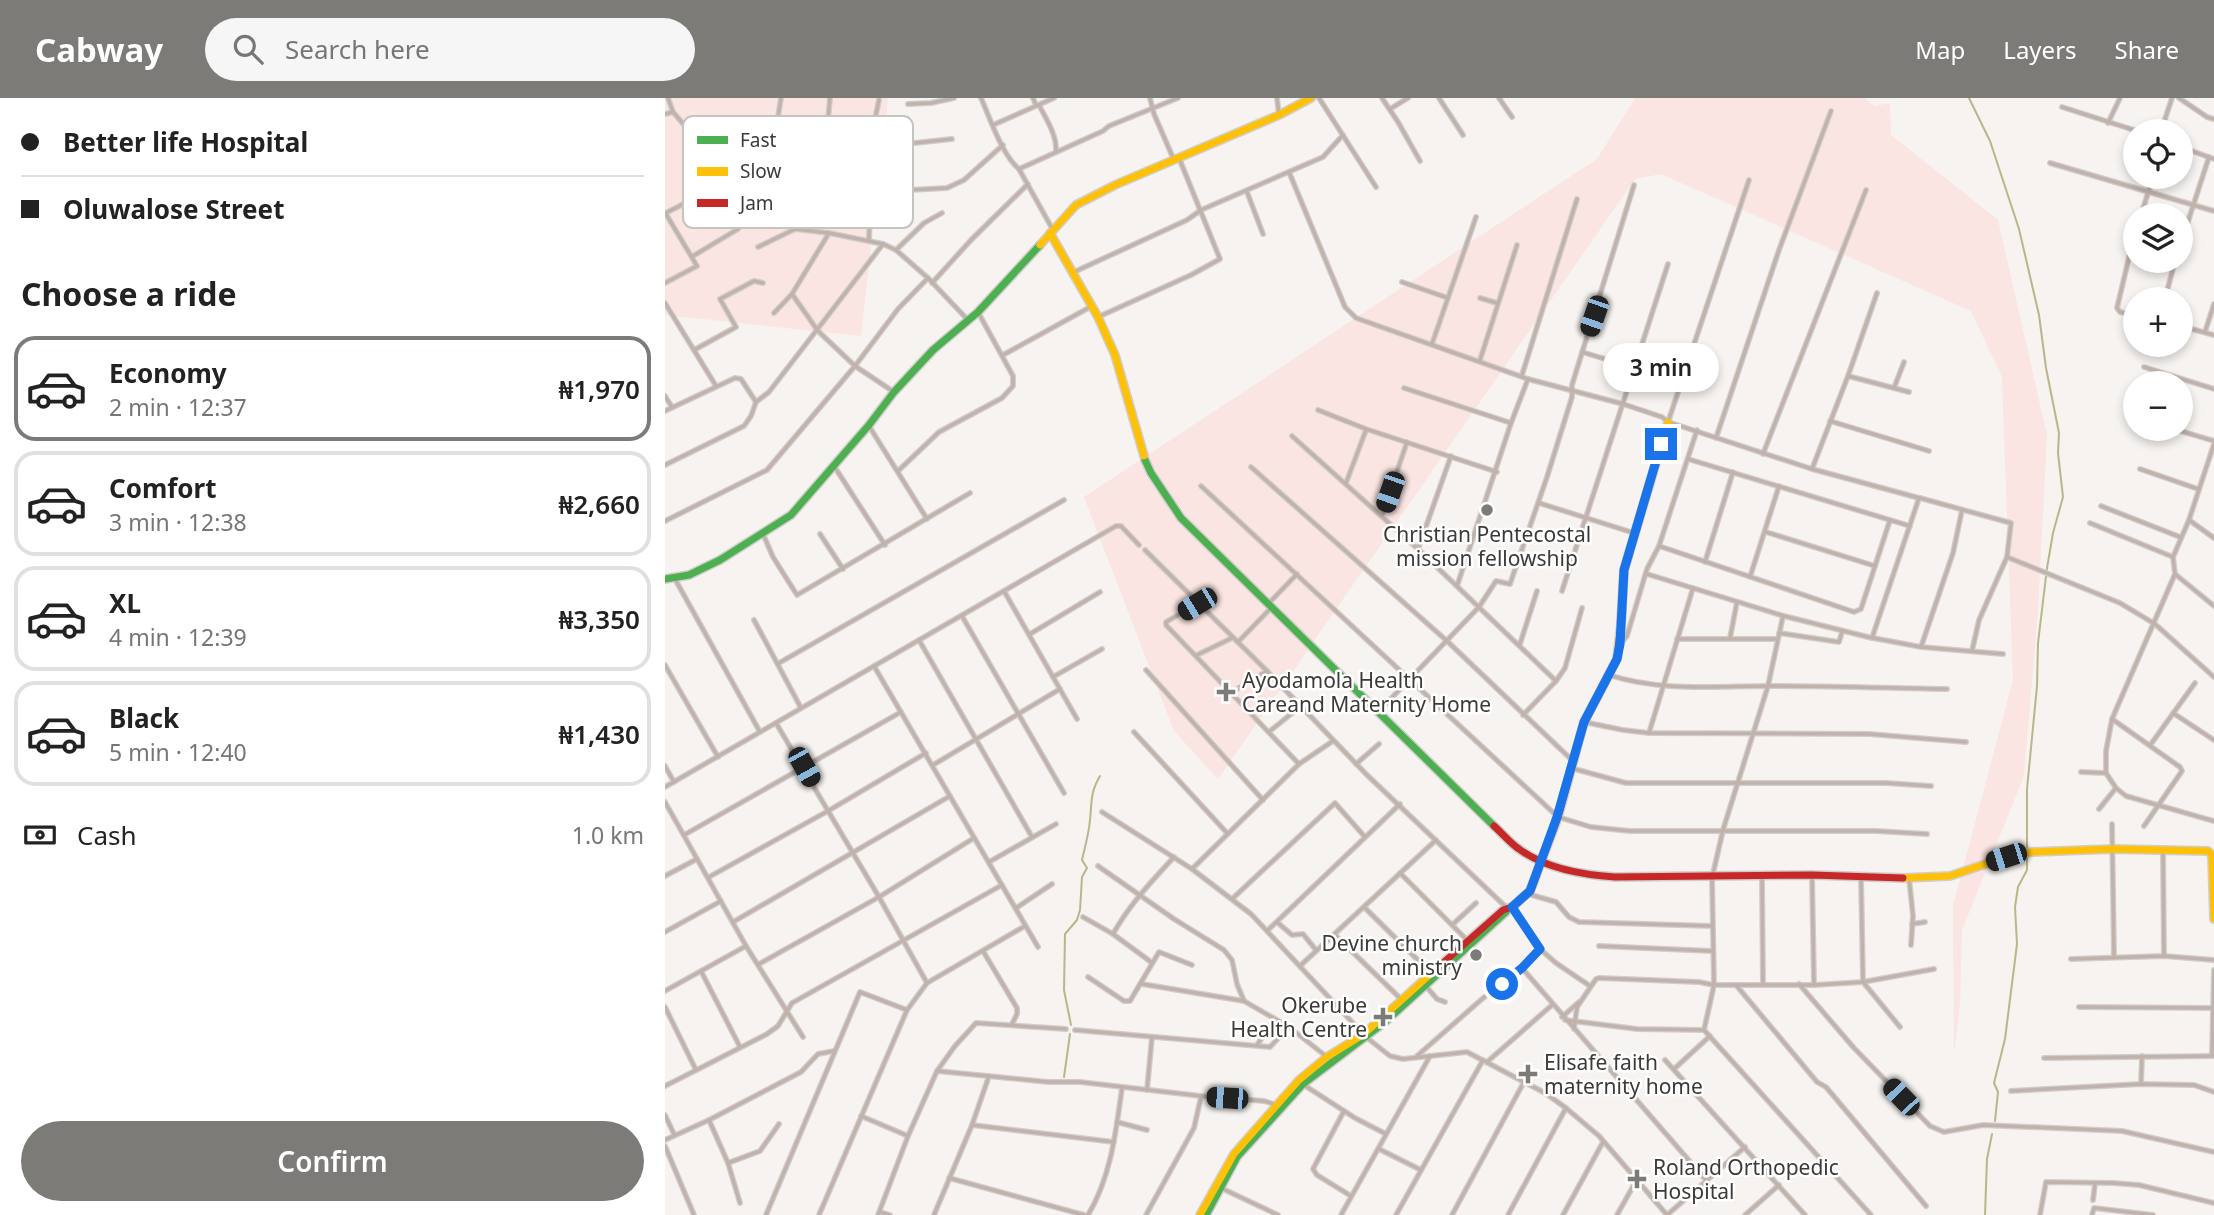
<!DOCTYPE html>
<meta charset="utf-8">
<style>
body{margin:0;font-family:"Noto Sans",sans-serif;background:#f6f6f6;color:#222;height:100vh;display:flex;flex-direction:column;font-size:26px;white-space:nowrap}
*{box-sizing:border-box;margin:0}
p{font-size:23px;color:#767676}
.icon{flex:none;width:38px;height:38px;fill:none;stroke:currentColor;stroke-width:2;stroke-linecap:round;stroke-linejoin:round}
.map{position:relative;flex:1;overflow:hidden}
.side{display:flex;flex-direction:column;background:#fff;width:665px}
.side>*{flex:none}
.banner{display:grid;align-content:center;height:154px;padding:0 21px;background:#fff}
.controls{position:absolute;left:1458px;top:21px;display:grid;gap:14px}
.controls a{display:grid;place-items:center;width:70px;height:70px;border-radius:50%;background:#fff;box-shadow:0 4px 10px #0003;font-size:35px}
.end{position:absolute;width:32px;height:32px;margin:-16px;border:9px solid #1a73e8;background:#fff;box-shadow:0 0 0 4px #fff}
.from{border-radius:50%}
.bubble{position:absolute;height:49px;border-radius:24px;background:#fff;box-shadow:0 4px 10px #0003;font-size:23px;font-weight:600;line-height:49px;text-align:center}
.car{position:absolute;width:21px;height:42px;margin:-21px -10px;border-radius:9px;box-shadow:0 0 5px 2px #0007;background:linear-gradient(#222 24%,#8ab4d8 0 40%,#222 0 76%,#8ab4d8 0 86%,#222 0)}
.banner b{display:flex;align-items:center;gap:24px;height:66px;font-size:26px}
.banner b+b{border-top:2px solid #e0e0e0}
.banner i{width:18px;height:18px;background:#222}
ul{padding:0;list-style:none}
li{display:flex;align-items:center;gap:21px;height:105px;margin:0 14px 10px;padding:0 7px;border:4px solid #e0e0e0;border-radius:21px}
li div{flex:1}
li b{display:block;font-size:26px}
li em{font-style:normal;font-weight:600}
li.on{border-color:#7d7b78}
li>.icon{width:63px;height:63px;stroke-width:1.5}
h2{padding:0 21px;font-size:32px;line-height:84px}
.pay{display:flex;align-items:center;gap:18px;height:77px;padding:0 21px;font-size:26px}
.pay p{margin-inline-start:auto}
.action{display:flex;gap:14px;margin-top:auto;padding:14px 21px}
.action a{flex:1;height:80px;border-radius:42px;background:#7d7b78;color:#fff;font-size:28px;font-weight:600;line-height:80px;text-align:center}
header{display:flex;align-items:center;gap:42px;box-sizing:border-box;height:98px;padding:0 35px;background:#7d7b78;color:#fff}
header strong{font-size:33px}
nav{display:flex;gap:38px;margin-inline-start:auto;font-size:24px}
.search{width:490px;height:63px;background:#f6f6f6;display:flex;align-items:center;gap:18px;box-sizing:border-box;padding:0 24px;border-radius:38px;color:#767676;font-size:26px}
main{display:flex;flex:1;min-height:0}
.map>svg:first-child{display:block}
.green{fill:#fae5e2}
.lines{fill:none;stroke-linecap:round;stroke-linejoin:round}
.stream{stroke:#b9b789;stroke-width:2}
.street-casing{stroke:#d0cecc;stroke-width:6}
.fast-casing{stroke:#d0cecc;stroke-width:10}
.slow-casing{stroke:#d0cecc;stroke-width:10}
.jam-casing{stroke:#d0cecc;stroke-width:10}
.street{stroke:#c2b2ac;stroke-width:3.5}
.fast{stroke:#4caf50;stroke-width:7}
.slow{stroke:#ffc107;stroke-width:7}
.jam{stroke:#c62828;stroke-width:7}
.route{stroke:#1a73e8;stroke-width:9}
.poi-dot{fill:#7d7b78;stroke:#fff;stroke-width:2.5}
.labels{text-anchor:middle;dominant-baseline:central;stroke-width:5;stroke-linejoin:round;paint-order:stroke}
.poi-label{font-size:21px;fill:#3c3a37;stroke:#fff;text-anchor:start}
.key{fill:#fff;stroke:#c4c4c3;stroke-width:2}
.key-label{font-size:19px;fill:#3c3a37}
</style>
<header>
<strong>Cabway</strong>
<div class="search"><svg class="icon" aria-label="search" viewBox="0 0 24 24"><circle cx="10" cy="10" r="6"/><path d="M15 15l6 6"/></svg>Search here</div>
<nav><a>Map</a><a>Layers</a><a>Share</a></nav>
</header>
<main>
<section class="side">
<div class="banner">
<b><i class="from"></i>Better life Hospital</b>
<b><i></i>Oluwalose Street</b>
</div>
<h2>Choose a ride</h2>
<ul>
<li class="on"><svg class="icon" aria-label="car" viewBox="0 0 24 24"><path d="M5 17H2v-5l4-1 3-4h7l3 4 3 1v5h-3M9 17h6M6 11h13"/><circle cx="7" cy="17" r="2"/><circle cx="17" cy="17" r="2"/></svg><div><b>Economy</b><p>2 min · 12:37</p></div><em>₦1,970</em></li>
<li><svg class="icon" aria-label="car" viewBox="0 0 24 24"><path d="M5 17H2v-5l4-1 3-4h7l3 4 3 1v5h-3M9 17h6M6 11h13"/><circle cx="7" cy="17" r="2"/><circle cx="17" cy="17" r="2"/></svg><div><b>Comfort</b><p>3 min · 12:38</p></div><em>₦2,660</em></li>
<li><svg class="icon" aria-label="car" viewBox="0 0 24 24"><path d="M5 17H2v-5l4-1 3-4h7l3 4 3 1v5h-3M9 17h6M6 11h13"/><circle cx="7" cy="17" r="2"/><circle cx="17" cy="17" r="2"/></svg><div><b>XL</b><p>4 min · 12:39</p></div><em>₦3,350</em></li>
<li><svg class="icon" aria-label="car" viewBox="0 0 24 24"><path d="M5 17H2v-5l4-1 3-4h7l3 4 3 1v5h-3M9 17h6M6 11h13"/><circle cx="7" cy="17" r="2"/><circle cx="17" cy="17" r="2"/></svg><div><b>Black</b><p>5 min · 12:40</p></div><em>₦1,430</em></li>
</ul>
<div class="pay"><svg class="icon" aria-label="cash" viewBox="0 0 24 24"><path d="M3 7h18v10H3z"/><circle cx="12" cy="12" r="2"/></svg>Cash<p>1.0 km</p></div>
<div class="action"><a>Confirm</a></div>
</section>
<div class="map">
<svg width="1549" height="1117" viewBox="0 0 1549 1117">
<rect width="100%" height="100%" fill="#f6f3f0"/>
<g class="green">
<polygon points="0,0 223,0 196,238 0,217"/>
<polygon points="970,0 1199,0 1210,8 1225,5 1226,37 1333,122 1382,337 1373,512 1359,678 1297,832 1295,906 1289,956 1288,808 1348,582 1337,279 1306,213 996,76 970,81 553,681 509,633 419,399 932,61"/>
</g>
<g class="lines">
<g class="stream">
<polyline points="1304,0 1325,43 1354,131 1374,217 1381,270 1394,335 1393,355 1398,399 1388,435 1382,470 1373,545 1372,588 1362,691 1362,772 1353,789 1350,809 1352,846 1340,941 1329,985 1333,994 1330,1023"/>
<path d="M406,927L399,892L400,836L412,822L415,812L417,779L422,770L417,762C420,749 424,735 425,722C427,703 425,695 435,678"/>
<polyline points="399,979 405,936"/>
<polyline points="1320,1117 1322,1061 1327,1036"/>
</g>
<g class="street-casing">
<g id="street">
<polyline points="3,0 8,14 20,28 56,36 83,50 103,79 130,131"/>
<path d="M316,0C325,20 337,57 354,71L388,132"/>
<polyline points="368,0 371,7"/>
<polyline points="485,0 489,16 509,62"/>
<polyline points="612,0 614,17"/>
<polyline points="654,0 711,89"/>
<polyline points="717,0 733,24 755,63"/>
<polyline points="774,0 798,37"/>
<polyline points="834,0 847,19"/>
<polyline points="1514,0 1542,19 1549,21"/>
<polyline points="243,6 266,5 289,0"/>
<path d="M374,7C381,21 392,37 391,53"/>
<polyline points="1397,9 1472,33"/>
<polyline points="725,11 743,0"/>
<polyline points="0,16 8,14"/>
<polyline points="1443,25 1455,0"/>
<polyline points="328,27 389,0"/>
<polyline points="1496,33 1507,0"/>
<polyline points="211,45 240,46 287,41"/>
<polyline points="1516,49 1549,61"/>
<polyline points="1385,65 1549,113"/>
<polyline points="354,71 438,33 444,28 513,0"/>
<polyline points="624,74 680,209 691,220 863,281 958,306 997,319 1003,324 1147,371 1254,400 1207,540 1119,518 982,476"/>
<polyline points="101,75 106,64 116,0"/>
<polyline points="103,79 141,85 157,84 205,94 282,90 299,82 338,47"/>
<polyline points="157,84 165,0"/>
<polyline points="582,94 598,136"/>
<path d="M1,115C9,110 37,100 33,86C31,82 25,77 22,73L56,36"/>
<polyline points="1476,117 1488,79"/>
<polyline points="1470,134 1452,210 1455,214 1470,217"/>
<polyline points="204,142 205,94 208,79 210,21 214,2"/>
<polyline points="1516,145 1544,59"/>
<polyline points="93,149 130,131 164,135 218,146 231,152 263,180 302,221"/>
<polyline points="231,152 259,125 277,115"/>
<polyline points="28,158 73,131"/>
<polyline points="409,174 522,122 536,112 658,59 678,37"/>
<polyline points="737,184 783,200"/>
<polyline points="0,185 32,168 1,116"/>
<polyline points="267,185 306,142 363,86"/>
<polyline points="127,196 153,233 190,268 229,294"/>
<polyline points="815,200 832,205"/>
<polyline points="1500,201 1510,163"/>
<polyline points="0,205 51,288"/>
<polyline points="109,215 127,196 164,135"/>
<polyline points="433,219 526,177 555,161 514,60"/>
<polyline points="1516,228 1549,237"/>
<polyline points="1540,234 1549,206"/>
<polyline points="767,246 811,119"/>
<polyline points="29,252 71,229 55,201 89,183 98,185"/>
<polyline points="917,254 970,270"/>
<polyline points="338,257 427,208"/>
<polyline points="815,262 852,147"/>
<polyline points="1479,269 1549,291"/>
<polyline points="857,277 912,101"/>
<polyline points="1183,278 1244,294"/>
<polyline points="739,290 846,325"/>
<polyline points="1229,290 1239,264"/>
<polyline points="0,298 7,309"/>
<polyline points="653,312 701,331 832,374"/>
<polyline points="0,313 70,280 76,281 91,304"/>
<polyline points="1165,323 1264,353"/>
<polyline points="1003,324 1084,82"/>
<polyline points="204,328 262,421"/>
<polyline points="1509,331 1549,343"/>
<polyline points="627,338 753,451 891,583"/>
<polyline points="1051,340 1114,152 1166,13"/>
<polyline points="1549,346 1524,422 1508,459 1510,476 1447,621 1441,653 1441,675 1451,690 1461,698 1549,723"/>
<polyline points="1098,356 1201,92"/>
<polyline points="1023,361 1245,428"/>
<polyline points="0,367 79,328 86,318 91,304 104,294 218,146"/>
<polyline points="169,368 220,447"/>
<polyline points="586,369 782,543 908,663"/>
<polyline points="1147,371 1183,278 1212,195"/>
<polyline points="1475,371 1533,391"/>
<polyline points="233,373 274,334 337,300 348,288 348,278 313,214"/>
<polyline points="681,385 701,332"/>
<polyline points="536,388 893,719 926,729 965,733 1211,733 1262,736"/>
<polyline points="1255,400 1346,425 1342,459 1455,505 1490,526 1549,579"/>
<polyline points="874,405 969,435"/>
<polyline points="1436,408 1515,439"/>
<polyline points="717,418 742,344"/>
<polyline points="1524,422 1549,440"/>
<polyline points="0,423 102,372 190,268 233,211 263,180"/>
<polyline points="1425,425 1508,459"/>
<polyline points="1101,434 1210,468"/>
<polyline points="98,436 108,459 132,497 305,395"/>
<polyline points="155,436 178,471"/>
<polyline points="994,448 1189,514 1196,511 1225,422"/>
<polyline points="753,451 786,358"/>
<polyline points="480,452 602,573 701,676 842,810"/>
<polyline points="1040,464 1068,374"/>
<polyline points="1510,476 1549,508"/>
<polyline points="1085,479 1114,388"/>
<polyline points="10,481 95,634"/>
<polyline points="792,488 846,325 863,281"/>
<polyline points="339,493 412,621"/>
<polyline points="897,493 1003,166"/>
<polyline points="604,505 632,476"/>
<polyline points="532,506 501,524 501,527 634,666"/>
<polyline points="297,518 399,695"/>
<polyline points="89,522 136,610"/>
<polyline points="1114,535 1174,544 1177,534"/>
<polyline points="365,536 435,494"/>
<polyline points="1065,540 1072,504"/>
<polyline points="1208,540 1256,549 1338,556"/>
<polyline points="1012,541 1112,541"/>
<polyline points="254,542 367,739"/>
<polyline points="573,544 607,509"/>
<polyline points="855,546 872,493"/>
<polyline points="955,546 962,538 982,471 994,448 1032,332"/>
<polyline points="1256,549 1288,455 1297,412"/>
<polyline points="1307,553 1314,522 1342,459"/>
<polyline points="532,557 567,540"/>
<polyline points="114,565 399,402"/>
<polyline points="0,567 53,659"/>
<polyline points="209,568 373,849"/>
<polyline points="481,572 598,702"/>
<path d="M944,577C997,594 1050,588 1105,588C1164,588 1223,590 1282,591"/>
<polyline points="388,579 437,551"/>
<polyline points="567,594 602,573"/>
<polyline points="714,613 814,509 831,483 845,486 882,379 907,299 907,287 969,87"/>
<polyline points="1508,615 1549,642"/>
<polyline points="858,617 891,583 900,570 917,510"/>
<polyline points="1447,621 1515,669 1517,673 1479,728"/>
<polyline points="919,624 958,632 984,635 1204,636 1301,644"/>
<polyline points="111,625 214,799 262,885"/>
<polyline points="605,633 636,608"/>
<polyline points="469,634 562,735"/>
<polyline points="984,635 1028,490"/>
<polyline points="1486,646 1530,585"/>
<polyline points="691,666 714,646"/>
<polyline points="268,667 395,591"/>
<polyline points="0,668 9,684"/>
<polyline points="906,670 961,685 1221,685 1266,688"/>
<polyline points="1416,674 1441,675"/>
<polyline points="0,689 451,428 456,428 474,447"/>
<polyline points="0,704 81,848 138,939"/>
<polyline points="1434,711 1451,690"/>
<polyline points="437,714 527,771 586,816 701,939 725,958 738,961 802,954 880,995 901,1010 934,1038 1002,1117"/>
<polyline points="1447,726 1449,858"/>
<polyline points="19,737 236,614"/>
<polyline points="1498,752 1499,858"/>
<polyline points="324,764 391,726"/>
<polyline points="433,768 509,821 559,852 567,862 572,886 579,903"/>
<polyline points="527,771 634,666 668,643"/>
<polyline points="735,775 803,843"/>
<polyline points="1147,777 1149,887"/>
<polyline points="0,778 32,761"/>
<polyline points="44,779 163,713 261,655"/>
<polyline points="1097,779 1098,886"/>
<polyline points="1196,779 1198,884 1235,929"/>
<polyline points="1244,780 1248,818 1246,847"/>
<polyline points="863,796 891,804 904,819 914,824 1047,828"/>
<polyline points="567,801 670,705 700,739"/>
<polyline points="699,809 767,876"/>
<polyline points="847,809 875,851 891,865 925,888"/>
<polyline points="351,810 387,786"/>
<polyline points="418,819 448,836 486,864"/>
<polyline points="68,824 285,698"/>
<polyline points="612,824 627,837 638,836 651,852"/>
<polyline points="1247,826 1260,824"/>
<polyline points="787,827 811,805"/>
<polyline points="603,832 735,706"/>
<polyline points="0,834 56,803"/>
<path d="M448,836C464,807 486,784 509,759"/>
<polyline points="670,837 738,903"/>
<polyline points="934,848 1047,853"/>
<polyline points="318,853 352,910 352,916 347,926"/>
<polyline points="1406,861 1499,858 1549,862"/>
<polyline points="94,866 214,799 309,740"/>
<polyline points="636,867 771,742"/>
<polyline points="857,870 1041,1082"/>
<polyline points="36,873 75,949"/>
<polyline points="423,879 459,903 465,903 494,854 527,867"/>
<polyline points="477,886 579,903 624,929 662,959"/>
<polyline points="759,886 772,901 780,904"/>
<polyline points="1134,886 1189,950 1265,1028 1279,1034 1318,1027 1457,1033 1549,1054"/>
<polyline points="1071,887 1152,984 1161,989 1261,1108"/>
<polyline points="0,893 81,848"/>
<polyline points="0,909 31,972"/>
<polyline points="1414,909 1549,910"/>
<polyline points="897,919 914,904"/>
<polyline points="900,922 972,931 1039,932 1206,1117"/>
<polyline points="909,931 912,909 931,881 934,880 1034,884 1049,887 1149,887 1198,884 1269,871"/>
<polyline points="410,932 605,949 624,929"/>
<polyline points="1039,932 1049,887 1047,780 1058,732 1103,588 1118,518"/>
<polyline points="592,947 610,921"/>
<polyline points="1547,957 1549,872"/>
<polyline points="752,958 817,901 857,870 875,851"/>
<polyline points="1379,960 1549,958"/>
<polyline points="1000,962 1140,1117"/>
<polyline points="822,964 887,907"/>
<polyline points="1009,971 1045,938"/>
<polyline points="272,973 383,984 415,984 536,998 599,1003 612,1007"/>
<polyline points="1476,986 1477,958"/>
<polyline points="639,987 690,1020 721,1036"/>
<polyline points="0,988 102,936 113,928 127,905 337,787"/>
<polyline points="482,992 487,939"/>
<polyline points="1346,993 1476,986 1529,987 1549,994"/>
<polyline points="679,1013 648,1071 652,1077 686,1098"/>
<polyline points="0,1017 9,1036"/>
<polyline points="196,1018 243,1038"/>
<polyline points="44,1022 63,1065 75,1105"/>
<polyline points="452,1024 482,1032"/>
<polyline points="307,1027 449,1044"/>
<polyline points="0,1042 44,1022 136,974 153,956 169,953"/>
<polyline points="0,1048 29,1117"/>
<polyline points="714,1051 756,1072"/>
<polyline points="63,1065 95,1053 114,1026"/>
<polyline points="284,1080 419,1117"/>
<polyline points="556,1090 613,1117"/>
<polyline points="1428,1102 1430,1086"/>
<polyline points="215,1114 225,1117"/>
<polyline points="101,1117 195,894 242,912"/>
<polyline points="154,1117 242,912 262,885 360,828"/>
<polyline points="213,1117 243,1038 272,973 290,948 311,925 401,931"/>
<polyline points="269,1117 307,1027 324,978"/>
<path d="M423,1117C446,1079 451,1033 457,990"/>
<polyline points="481,1117 529,1030 536,999"/>
<polyline points="676,1117 765,958"/>
<polyline points="731,1117 818,962"/>
<polyline points="787,1117 859,984"/>
<polyline points="843,1117 901,1010"/>
<polyline points="898,1117 938,1044"/>
<polyline points="952,1117 971,1083"/>
<polyline points="1002,1117 1080,1049"/>
<polyline points="1080,1117 1114,1087"/>
<polyline points="1375,1117 1381,1084 1448,1085 1474,1087 1549,1105"/>
<polyline points="1427,1117 1429,1110 1488,1117"/>
</g>
</g>
<g class="fast-casing">
<g id="fast">
<polyline points="480,362 486,375 516,420 829,728"/>
<polyline points="0,481 24,477 55,462 126,417 204,327 229,294 268,252 313,214 375,147"/>
<polyline points="541,1117 572,1059 638,986 720,924 841,814"/>
</g>
</g>
<g class="slow-casing">
<g id="slow">
<polyline points="385,135 433,219 450,257 479,358"/>
<polyline points="375,147 411,107 450,87 614,17 646,0"/>
<polyline points="956,526 959,472 1003,324"/>
<polyline points="1238,780 1285,778 1341,759 1367,754 1448,751 1543,753 1547,757 1549,821"/>
<polyline points="535,1117 569,1056 634,982 662,959 699,936 770,872"/>
</g>
</g>
<g class="jam-casing">
<g id="jam">
<path d="M829,728C837,735 845,745 854,751C881,771 918,777 950,779L1147,777L1238,780"/>
<polyline points="770,872 838,812 847,809 865,793 893,719 919,624 952,561 956,526"/>
</g>
</g>
<use href="#street" class="street"/>
<use href="#fast" class="fast"/>
<use href="#slow" class="slow"/>
<use href="#jam" class="jam"/>
</g>
<g class="lines">
<polyline class="route" points="837,886 857,870 875,851 847,809 865,793 892,719 919,624 952,561 955,546 959,472 996,346"/>
</g>
<g class="poi-dot">
<circle cx="822" cy="412" r="7"/>
<path d="M557.5 583.5h7v7h7v7h-7v7h-7v-7h-7v-7h7z"/>
<circle cx="811" cy="857" r="7"/>
<path d="M714.5 908.5h7v7h7v7h-7v7h-7v-7h-7v-7h7z"/>
<path d="M859.5 965.5h7v7h7v7h-7v7h-7v-7h-7v-7h7z"/>
<path d="M968.5 1070.5h7v7h7v7h-7v7h-7v-7h-7v-7h7z"/>
</g>
<g class="labels">
<g class="poi-label">
<text x="822" y="436" text-anchor="middle">Christian Pentecostal<tspan x="822" dy="24">mission fellowship</tspan></text>
<text x="577" y="582">Ayodamola Health<tspan x="577" dy="24">Careand Maternity Home</tspan></text>
<text x="797" y="845" text-anchor="end">Devine church<tspan x="797" dy="24">ministry</tspan></text>
<text x="702" y="907" text-anchor="end">Okerube<tspan x="702" dy="24">Health Centre</tspan></text>
<text x="879" y="964">Elisafe faith<tspan x="879" dy="24">maternity home</tspan></text>
<text x="988" y="1069">Roland Orthopedic<tspan x="988" dy="24">Hospital</tspan></text>
</g>
</g>
<rect x="18" y="18" width="230" height="112" rx="10" class="key"/>
<rect x="32" y="38" width="31" height="8" fill="#4caf50"/>
<rect x="32" y="69" width="31" height="9" fill="#ffc107"/>
<rect x="32" y="101" width="31" height="8" fill="#c62828"/>
<g class="key-label">
<text x="75" y="49">Fast</text>
<text x="75" y="80">Slow</text>
<text x="75" y="112">Jam</text>
</g>
</svg>
<div class="controls">
<a><svg class="icon" aria-label="locate" viewBox="0 0 24 24"><circle cx="12" cy="12" r="6"/><path d="M12 2v4M12 18v4M2 12h4M18 12h4"/></svg></a>
<a><svg class="icon" aria-label="layers" viewBox="0 0 24 24"><path d="M12 4l9 5-9 5-9-5zM3 14l9 5 9-5"/></svg></a>
<a>+</a>
<a>−</a>
</div>
<i class="end from" style="left:837px;top:886px"></i>
<i class="end" style="left:996px;top:346px"></i>
<div class="bubble" style="left:938px;top:245px;width:116px">3 min</div>
<i class="car" style="left:929px;top:218px;rotate:199deg"></i>
<i class="car" style="left:725px;top:394px;rotate:199deg"></i>
<i class="car" style="left:532px;top:506px;rotate:239deg"></i>
<i class="car" style="left:139px;top:669px;rotate:151deg"></i>
<i class="car" style="left:1341px;top:759px;rotate:252deg"></i>
<i class="car" style="left:1236px;top:999px;rotate:316deg"></i>
<i class="car" style="left:562px;top:1000px;rotate:274deg"></i>
</div>
</main>
